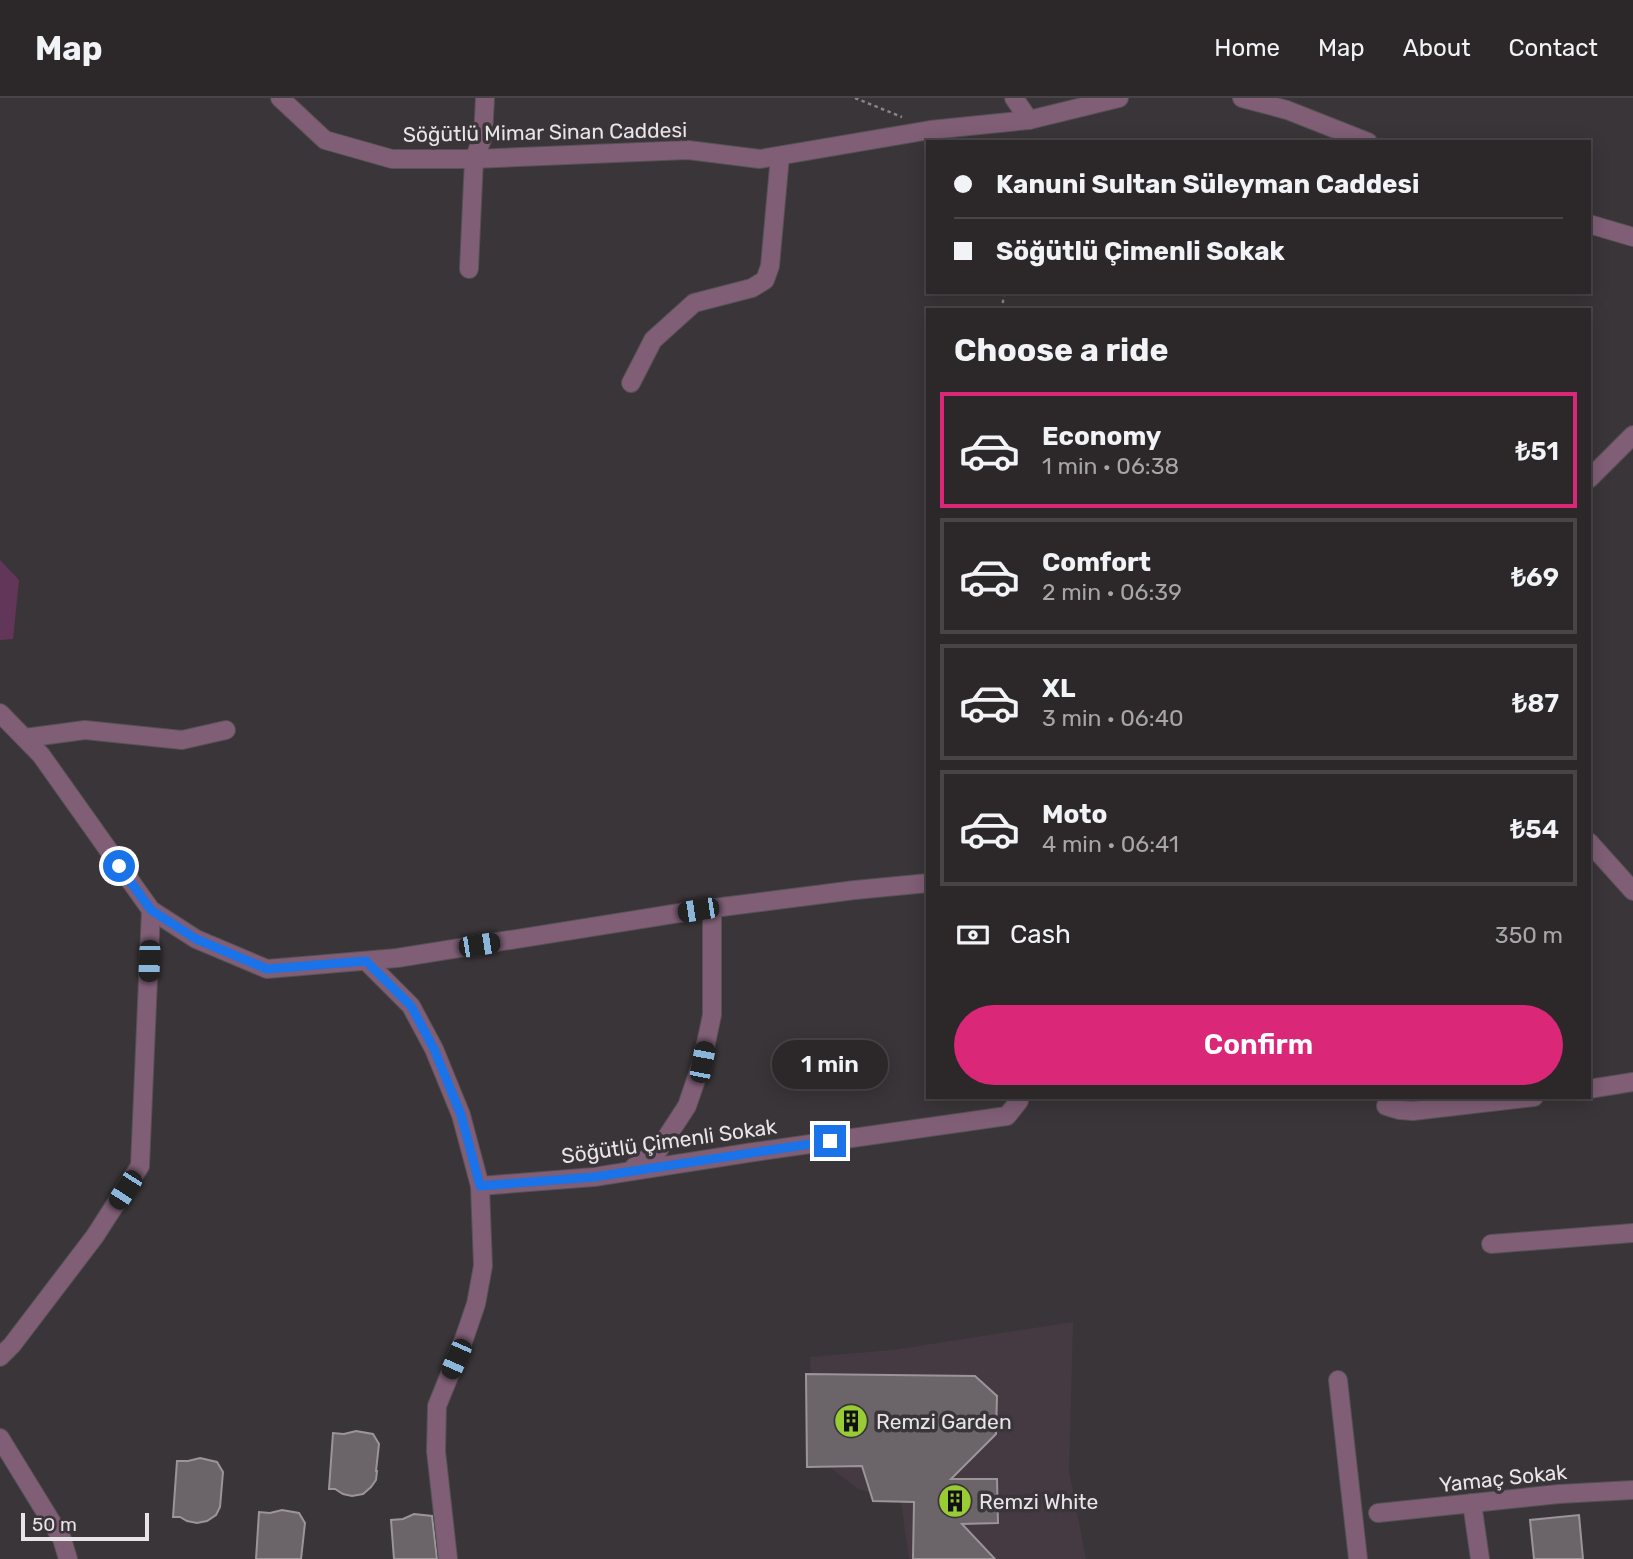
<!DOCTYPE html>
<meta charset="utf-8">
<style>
body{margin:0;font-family:Rubik,sans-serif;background:#343032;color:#f1f3f6;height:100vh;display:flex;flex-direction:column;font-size:26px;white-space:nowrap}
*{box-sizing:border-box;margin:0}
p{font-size:23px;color:#a6a6a8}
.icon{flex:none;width:38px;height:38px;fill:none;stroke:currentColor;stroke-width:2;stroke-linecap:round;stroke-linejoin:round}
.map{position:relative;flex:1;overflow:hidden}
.panel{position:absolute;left:926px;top:210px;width:665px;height:791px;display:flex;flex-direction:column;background:#2c282a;border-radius:0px;box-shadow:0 4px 18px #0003,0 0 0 2px #484447}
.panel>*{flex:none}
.hud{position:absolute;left:926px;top:42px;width:665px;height:154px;border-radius:0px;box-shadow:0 4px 18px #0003,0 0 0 2px #484447;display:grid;align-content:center;height:154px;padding:0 28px;background:#2c282a}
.scale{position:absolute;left:21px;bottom:18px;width:128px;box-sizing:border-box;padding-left:7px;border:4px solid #e8e4e7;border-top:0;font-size:19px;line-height:24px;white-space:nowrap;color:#e8e4e7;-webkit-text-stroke:5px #3a3538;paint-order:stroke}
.end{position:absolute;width:32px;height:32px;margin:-16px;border:9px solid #1a73e8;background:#fff;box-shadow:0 0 0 4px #fff}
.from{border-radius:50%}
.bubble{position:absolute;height:49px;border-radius:24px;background:#2c282a;box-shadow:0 4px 18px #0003,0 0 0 2px #484447;font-size:23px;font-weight:600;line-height:49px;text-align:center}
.car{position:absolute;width:21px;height:42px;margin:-21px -10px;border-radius:9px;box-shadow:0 0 5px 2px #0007;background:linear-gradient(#222 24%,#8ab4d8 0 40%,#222 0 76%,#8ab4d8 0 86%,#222 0)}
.hud b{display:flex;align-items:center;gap:24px;height:66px;font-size:26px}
.hud b+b{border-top:2px solid #484447}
.hud i{width:18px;height:18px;background:#f1f3f6}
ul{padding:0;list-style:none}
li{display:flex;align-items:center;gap:21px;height:116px;margin:0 14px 10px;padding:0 14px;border:4px solid #484447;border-radius:0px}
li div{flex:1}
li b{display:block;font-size:26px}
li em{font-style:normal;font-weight:600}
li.active{border-color:#db2777}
li>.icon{width:63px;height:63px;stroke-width:1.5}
h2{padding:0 28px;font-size:32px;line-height:84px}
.pay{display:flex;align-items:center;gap:18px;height:77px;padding:0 28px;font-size:26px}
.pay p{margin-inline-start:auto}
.primary-button{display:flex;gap:14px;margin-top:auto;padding:14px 28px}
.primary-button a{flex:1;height:80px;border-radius:42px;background:#db2777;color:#fff;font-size:28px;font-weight:600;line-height:80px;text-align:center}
header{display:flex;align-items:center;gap:42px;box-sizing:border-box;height:98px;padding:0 35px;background:#2c282a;border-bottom:2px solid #484447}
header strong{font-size:33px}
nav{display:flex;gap:38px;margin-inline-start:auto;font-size:24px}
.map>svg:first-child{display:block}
.built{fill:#453a42}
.green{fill:#623658}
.building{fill:#6b6569;stroke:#9b9499;stroke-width:2}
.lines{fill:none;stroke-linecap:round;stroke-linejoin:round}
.minor-casing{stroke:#565154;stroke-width:20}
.path{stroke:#888487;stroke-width:2.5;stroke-dasharray:3.5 3.5;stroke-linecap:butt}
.minor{stroke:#7f5e76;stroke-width:18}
.route{stroke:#1a73e8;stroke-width:9}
.labels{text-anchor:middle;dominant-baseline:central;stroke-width:7;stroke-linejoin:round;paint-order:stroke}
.street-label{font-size:21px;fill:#e8e4e7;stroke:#3a3538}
.poi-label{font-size:21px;fill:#e8e4e7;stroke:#3a3538;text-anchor:start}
</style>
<header>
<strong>Map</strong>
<nav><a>Home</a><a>Map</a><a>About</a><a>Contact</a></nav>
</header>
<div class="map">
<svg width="1633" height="1461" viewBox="0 0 1633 1461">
<rect width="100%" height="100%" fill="#3a3538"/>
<polygon class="built" points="1073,1224 1069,1373 1086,1461 909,1461 901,1403 858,1391 814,1357 810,1259 893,1252"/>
<polygon class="green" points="0,462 19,482 13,541 0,542"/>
<g class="building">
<polygon points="806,1276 975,1278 997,1298 996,1336 951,1381 997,1381 998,1425 962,1426 995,1461 913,1461 914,1404 873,1403 862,1368 807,1369"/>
<polygon points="356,1333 373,1336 379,1346 376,1373 377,1373 376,1382 371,1389 363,1396 352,1398 343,1396 335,1391 329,1391 333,1335 344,1336"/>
<polygon points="200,1360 217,1364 223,1374 220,1409 216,1417 207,1423 197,1425 187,1423 180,1419 173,1419 177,1363 188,1363"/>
<polygon points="282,1412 299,1415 305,1425 301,1461 256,1461 259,1414 270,1415"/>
<polygon points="414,1416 432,1418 437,1461 394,1461 391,1422 403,1421"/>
<polygon points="1579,1417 1583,1461 1534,1461 1530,1422"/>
</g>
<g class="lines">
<g class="minor-casing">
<g id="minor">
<polyline points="280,0 325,42 392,61 474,61 688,52 760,61 930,32 1029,22 1119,0"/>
<polyline points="1014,0 1029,22"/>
<polyline points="1242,0 1287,12 1368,44"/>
<polyline points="1589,126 1633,139"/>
<polyline points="469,171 474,61 483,39 485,0"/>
<polyline points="631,285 653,242 694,205 752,190 765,182 770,168 780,58"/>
<polyline points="1589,381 1633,337"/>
<polyline points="0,615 41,657 151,812 196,841 267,871 397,860 698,812 855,792 928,785"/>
<polyline points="25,640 85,632 182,642 226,632"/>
<polyline points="1589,744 1633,793"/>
<polyline points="366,863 411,908 434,951 461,1017 480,1088 483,1168 476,1206 464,1241 437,1308 436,1353 448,1461"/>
<polyline points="1589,991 1633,984"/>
<polyline points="1386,1008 1399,1012 1413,1013 1534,999"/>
<polyline points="634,1069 657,1054 687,1008 702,964 712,917 712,811"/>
<polyline points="480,1088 594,1079 754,1054 1007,1018 1019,1003 1019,999"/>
<polyline points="1491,1146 1633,1135"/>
<polyline points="0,1259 12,1247 95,1138 140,1068 151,812"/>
<polyline points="1338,1282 1358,1461"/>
<polyline points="0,1340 62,1441 68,1461"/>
<polyline points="1472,1405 1480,1461"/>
<polyline points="1378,1415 1559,1396 1633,1392"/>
</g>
</g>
<g class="path">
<polyline points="855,0 902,19"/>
<polyline points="1002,212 1004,194"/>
</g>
<use href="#minor" class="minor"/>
</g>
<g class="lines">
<polyline class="route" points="119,768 151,812 196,841 267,871 366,863 411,908 434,951 461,1017 480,1088 594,1079 830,1043"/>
</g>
<defs>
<g id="building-disc" transform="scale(1.75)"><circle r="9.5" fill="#99cb35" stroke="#3a3538"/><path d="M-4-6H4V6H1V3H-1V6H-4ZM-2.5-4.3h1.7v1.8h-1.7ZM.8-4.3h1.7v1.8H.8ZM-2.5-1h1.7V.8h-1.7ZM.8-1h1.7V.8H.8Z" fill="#111"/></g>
</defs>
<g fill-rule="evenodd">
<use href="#building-disc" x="851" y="1323"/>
<use href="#building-disc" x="955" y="1403"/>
</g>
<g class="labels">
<g class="street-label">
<text transform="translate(545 34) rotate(-1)">Söğütlü Mimar Sinan Caddesi</text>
<text transform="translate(669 1043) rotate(-8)">Söğütlü Çimenli Sokak</text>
<text transform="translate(1503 1380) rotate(-6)">Yamaç Sokak</text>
</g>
<g class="poi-label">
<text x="876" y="1323">Remzi Garden</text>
<text x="979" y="1403">Remzi White</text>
</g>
</g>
</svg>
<div class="scale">50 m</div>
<i class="end from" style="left:119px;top:768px"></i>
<i class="end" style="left:830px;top:1043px"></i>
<div class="bubble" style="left:772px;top:942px;width:116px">1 min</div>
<i class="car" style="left:698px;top:812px;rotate:261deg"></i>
<i class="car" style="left:479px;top:847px;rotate:81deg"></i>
<i class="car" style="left:149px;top:863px;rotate:182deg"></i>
<i class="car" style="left:702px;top:964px;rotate:11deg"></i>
<i class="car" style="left:125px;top:1092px;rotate:213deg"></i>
<i class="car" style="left:456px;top:1261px;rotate:204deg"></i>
<div class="hud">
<b><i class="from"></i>Kanuni Sultan Süleyman Caddesi</b>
<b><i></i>Söğütlü Çimenli Sokak</b>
</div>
<section class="panel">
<h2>Choose a ride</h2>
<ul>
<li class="active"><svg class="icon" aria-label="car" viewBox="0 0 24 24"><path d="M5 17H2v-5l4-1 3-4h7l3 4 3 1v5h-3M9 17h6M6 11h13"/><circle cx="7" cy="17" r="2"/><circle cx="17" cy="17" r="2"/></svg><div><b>Economy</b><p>1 min · 06:38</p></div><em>₺51</em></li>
<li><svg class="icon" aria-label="car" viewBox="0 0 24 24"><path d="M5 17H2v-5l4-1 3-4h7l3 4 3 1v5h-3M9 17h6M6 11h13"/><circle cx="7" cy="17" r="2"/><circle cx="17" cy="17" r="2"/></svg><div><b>Comfort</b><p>2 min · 06:39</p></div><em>₺69</em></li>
<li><svg class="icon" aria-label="car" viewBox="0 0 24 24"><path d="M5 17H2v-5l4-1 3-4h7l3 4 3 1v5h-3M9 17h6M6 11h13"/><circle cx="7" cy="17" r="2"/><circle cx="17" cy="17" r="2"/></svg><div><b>XL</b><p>3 min · 06:40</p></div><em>₺87</em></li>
<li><svg class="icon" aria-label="car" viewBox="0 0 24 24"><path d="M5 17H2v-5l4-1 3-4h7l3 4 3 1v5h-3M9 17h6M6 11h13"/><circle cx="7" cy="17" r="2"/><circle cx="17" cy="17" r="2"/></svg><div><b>Moto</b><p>4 min · 06:41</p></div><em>₺54</em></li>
</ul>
<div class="pay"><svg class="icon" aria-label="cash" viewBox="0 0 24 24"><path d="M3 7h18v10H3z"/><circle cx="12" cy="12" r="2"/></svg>Cash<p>350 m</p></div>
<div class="primary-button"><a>Confirm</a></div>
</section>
</div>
